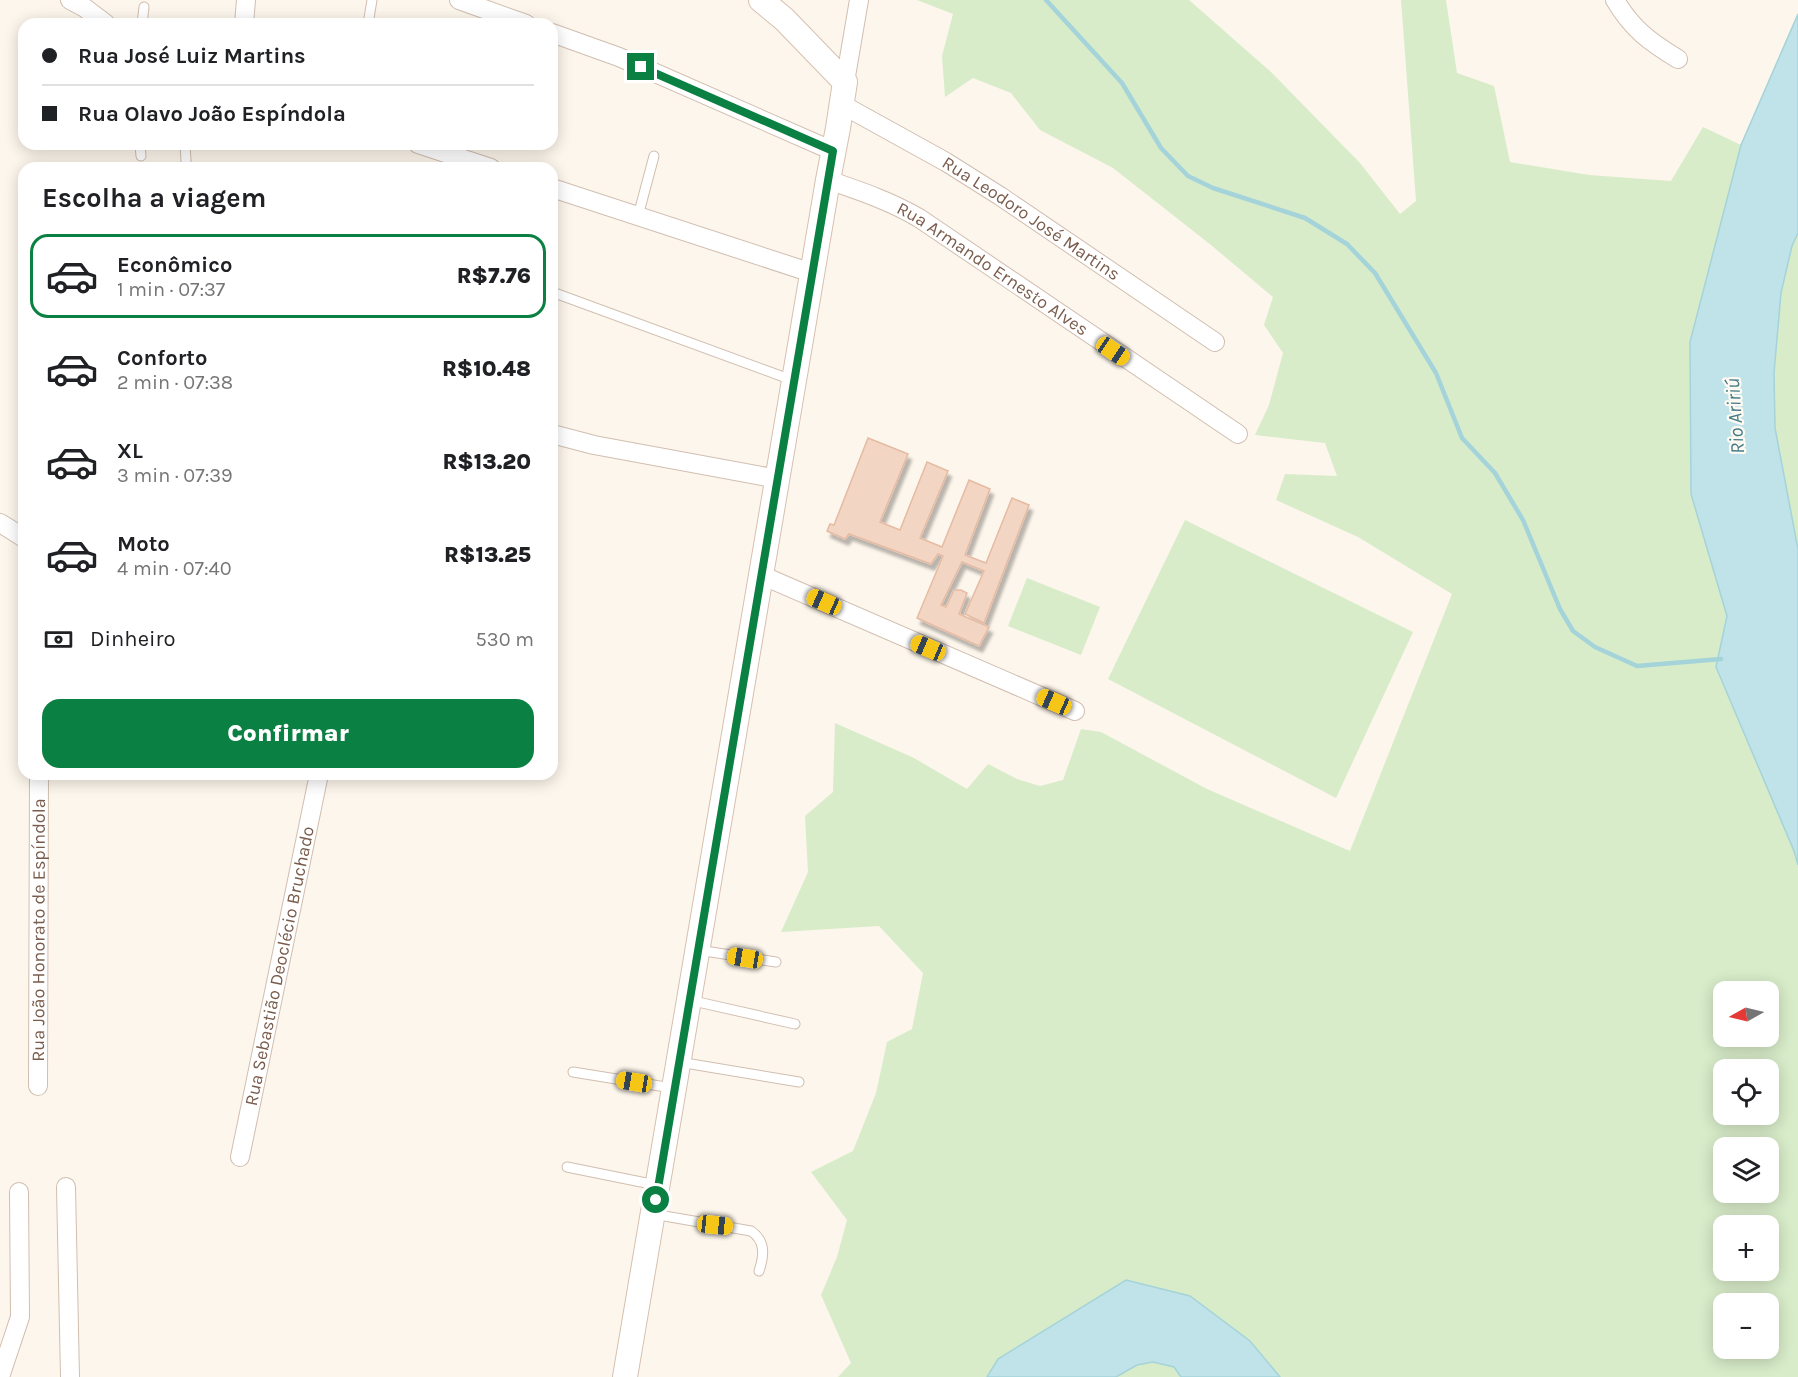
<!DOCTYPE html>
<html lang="pt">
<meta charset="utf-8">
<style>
body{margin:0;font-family:Karla,sans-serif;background:#f2f2f2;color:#202124;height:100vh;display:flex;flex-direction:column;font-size:22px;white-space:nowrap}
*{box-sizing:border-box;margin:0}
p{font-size:20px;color:#757577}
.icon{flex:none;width:33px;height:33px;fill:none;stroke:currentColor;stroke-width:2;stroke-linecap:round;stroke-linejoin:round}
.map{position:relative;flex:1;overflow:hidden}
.drawer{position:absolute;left:18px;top:162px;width:540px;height:618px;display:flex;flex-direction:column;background:#fff;border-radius:18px;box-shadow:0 3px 15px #0003}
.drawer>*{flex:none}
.hud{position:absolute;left:18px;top:18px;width:540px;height:132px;border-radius:18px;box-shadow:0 3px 15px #0003;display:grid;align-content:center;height:132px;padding:0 24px;background:#fff}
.needle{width:39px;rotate:262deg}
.fabs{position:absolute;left:1713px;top:981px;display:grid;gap:12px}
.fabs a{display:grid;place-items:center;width:66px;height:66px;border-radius:12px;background:#fff;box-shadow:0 3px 15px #0003;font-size:30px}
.end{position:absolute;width:27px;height:27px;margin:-14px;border:8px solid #0b8043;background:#fff;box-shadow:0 0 0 3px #fff}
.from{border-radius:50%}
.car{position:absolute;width:18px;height:36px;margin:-18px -9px;border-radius:8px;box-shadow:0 0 4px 2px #0007;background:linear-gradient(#f5c518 24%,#345 0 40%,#f5c518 0 76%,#345 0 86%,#f5c518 0)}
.hud b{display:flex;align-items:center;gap:21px;height:57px;font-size:22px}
.hud b+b{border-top:2px solid #e0e0e0}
.hud i{width:15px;height:15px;background:#202124}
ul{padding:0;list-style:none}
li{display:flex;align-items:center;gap:18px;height:84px;margin:0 12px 9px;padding:0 12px;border:3px solid transparent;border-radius:18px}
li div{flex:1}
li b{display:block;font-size:22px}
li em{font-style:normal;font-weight:800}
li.active{border-color:#0b8043}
li>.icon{width:54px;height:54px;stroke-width:1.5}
h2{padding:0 24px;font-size:27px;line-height:72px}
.pay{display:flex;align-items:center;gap:15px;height:66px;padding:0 24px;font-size:22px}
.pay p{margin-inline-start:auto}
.action{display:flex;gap:12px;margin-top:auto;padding:12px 24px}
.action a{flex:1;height:69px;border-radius:18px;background:#0b8043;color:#fff;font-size:24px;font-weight:800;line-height:69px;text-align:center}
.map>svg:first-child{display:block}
.green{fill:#d8ecc9;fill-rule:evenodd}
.water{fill:#bfe3e8;stroke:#a5d3da;stroke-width:1.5}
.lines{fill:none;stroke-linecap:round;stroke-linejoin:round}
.stream{stroke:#a5d3da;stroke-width:4.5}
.building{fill:#f3d5c3;stroke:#e6bba3;stroke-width:1.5;filter:url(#shadow)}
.service-casing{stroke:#d1beb0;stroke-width:11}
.minor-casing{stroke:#d1beb0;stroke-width:20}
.secondary-casing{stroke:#d6c0b0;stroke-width:26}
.service{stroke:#fff;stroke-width:9}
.minor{stroke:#fff;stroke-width:18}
.secondary{stroke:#fff;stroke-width:24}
.route{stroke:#0b8043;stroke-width:8}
.labels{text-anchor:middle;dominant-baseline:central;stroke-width:4.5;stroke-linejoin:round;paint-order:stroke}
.street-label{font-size:18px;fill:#7a5c4d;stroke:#fffaf3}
.water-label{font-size:20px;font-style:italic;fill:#437c86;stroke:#fffaf3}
</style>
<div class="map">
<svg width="1798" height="1377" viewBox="0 0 1798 1377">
<defs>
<filter id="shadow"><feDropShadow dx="3.5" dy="6" stdDeviation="1.5" flood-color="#0004"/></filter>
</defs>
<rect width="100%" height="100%" fill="#fdf6ec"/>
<g class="green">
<path d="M917,0H1189L1271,72L1360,163L1400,214L1416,201L1401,0H1446L1457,73L1494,86L1510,162L1589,175L1671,181L1703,127L1741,145L1690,342L1691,494L1727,616L1716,667L1794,851L1798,865V1377H1280L1250,1341L998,1359L987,1377H838L851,1363L821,1295L837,1257L847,1220L811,1172L853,1151L876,1093L887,1042L912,1029L923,973L879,926L781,932L808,872L805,816L833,792L835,723L914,758L967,789L988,764L1017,779L1040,786L1063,780L1081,729L1101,732L1207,789L1350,851L1452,594L1358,537L1276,500L1285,474L1337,476L1325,443L1255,435L1269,405L1283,353L1264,325L1273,297L1211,245L1113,168L1040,130L1011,93L973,78L945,97L942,56L953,14ZM1724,992H1768V1036H1724ZM1724,1070H1768V1114H1724ZM1724,1148H1768V1192H1724ZM1724,1226H1768V1270H1724ZM1724,1304H1768V1348H1724Z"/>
<polygon points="1798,233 1798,549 1775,428 1774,373 1781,294 1792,246"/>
<polygon points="1185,520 1413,632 1336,798 1108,679"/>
<polygon points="1027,578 1100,607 1081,655 1008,626"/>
<polygon points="1153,1362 1174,1367 1181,1377 1116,1377 1137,1365"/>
</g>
<g class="water">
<polygon points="1798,14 1798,233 1792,246 1781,293 1774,373 1775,428 1798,549 1798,865 1794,851 1716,667 1727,616 1691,494 1690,342 1741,145"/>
<polygon points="1126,1280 1190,1296 1250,1341 1280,1377 1181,1377 1174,1367 1153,1362 1137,1365 1116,1377 987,1377 998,1359"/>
</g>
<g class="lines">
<polyline class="stream" points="1046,0 1122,83 1161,148 1188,176 1213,188 1305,218 1347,244 1375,273 1436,373 1462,438 1495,473 1523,520 1560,609 1573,631 1595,647 1637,666 1721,659"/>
</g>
<polygon class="building" points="868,438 908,454 880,522 900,530 927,462 948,471 920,538 942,547 969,480 990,489 965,555 986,563 1012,498 1029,505 984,623 965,614 984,571 962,562 941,605 946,607 954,590 961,590 967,593 959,614 989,627 979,646 917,618 943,556 938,554 931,564 849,534 845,539 827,531 830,524 834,525"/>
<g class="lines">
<g class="service-casing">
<g id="service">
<polyline points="142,24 144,7"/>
<polyline points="368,24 372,0"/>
<polyline points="140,144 141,156"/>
<polyline points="185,144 186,161"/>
<polyline points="638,216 654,156"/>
<polyline points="552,292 792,380"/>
<polyline points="698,950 776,962"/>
<polyline points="689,1000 795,1024"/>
<polyline points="679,1062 799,1082"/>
<polyline points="573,1072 672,1088"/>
<polyline points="567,1167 656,1185"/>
<path d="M653,1214L751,1231C766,1241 764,1256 759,1271"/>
</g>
</g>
<g class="minor-casing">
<g id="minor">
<polyline points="70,0 85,8 106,24"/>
<polyline points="459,0 526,24"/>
<path d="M1615,0C1632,29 1650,42 1678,59"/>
<polyline points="244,24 246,0"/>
<polyline points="552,33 619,57 833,151"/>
<polyline points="845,82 859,0"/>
<path id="s1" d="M841,104L946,162L1000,196L1215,342"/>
<polyline points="418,144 491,168"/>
<path id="s2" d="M828,180C860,191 890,201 919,218L1238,434"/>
<polyline points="552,188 812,273"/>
<polyline points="552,434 594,445 778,479"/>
<polyline points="0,523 24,538"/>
<polyline points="761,575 1075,711"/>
<path id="s3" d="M38,1086L39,774"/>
<path id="s4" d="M240,1157L319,774"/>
<polyline points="66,1187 70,1377"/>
<polyline points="0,1377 20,1317 19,1192"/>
</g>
</g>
<g class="secondary-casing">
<polyline id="secondary" points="625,1377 828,180 838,128 845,82 784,19 761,0"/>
</g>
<use href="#service" class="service"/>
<use href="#minor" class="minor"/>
<use href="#secondary" class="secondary"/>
</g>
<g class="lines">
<polyline class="route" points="641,67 833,151 656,1200"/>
</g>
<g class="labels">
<g class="street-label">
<text stroke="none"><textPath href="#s1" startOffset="222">Rua Leodoro José Martins</textPath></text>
<text stroke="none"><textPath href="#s2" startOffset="188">Rua Armando Ernesto Alves</textPath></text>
<text stroke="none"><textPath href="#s3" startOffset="156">Rua João Honorato de Espíndola</textPath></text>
<text stroke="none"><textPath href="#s4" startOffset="195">Rua Sebastião Deoclécio Bruchado</textPath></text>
</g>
<g class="water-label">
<text transform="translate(1735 416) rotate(-94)">Rio Aririú</text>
</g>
</g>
</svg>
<div class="fabs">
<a><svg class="needle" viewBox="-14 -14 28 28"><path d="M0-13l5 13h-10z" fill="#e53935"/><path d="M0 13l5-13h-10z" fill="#757577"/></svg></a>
<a><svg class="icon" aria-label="locate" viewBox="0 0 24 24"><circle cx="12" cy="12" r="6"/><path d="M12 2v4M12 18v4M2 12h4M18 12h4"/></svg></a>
<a><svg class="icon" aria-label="layers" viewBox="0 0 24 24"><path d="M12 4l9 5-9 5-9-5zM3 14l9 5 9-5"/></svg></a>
<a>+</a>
<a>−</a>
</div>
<i class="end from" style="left:656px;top:1200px"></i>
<i class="end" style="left:641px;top:67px"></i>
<i class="car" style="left:1113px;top:351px;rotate:124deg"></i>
<i class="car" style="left:824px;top:602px;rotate:294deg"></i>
<i class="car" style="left:928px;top:648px;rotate:293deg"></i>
<i class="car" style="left:1054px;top:702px;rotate:294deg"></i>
<i class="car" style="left:745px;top:958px;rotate:279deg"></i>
<i class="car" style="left:634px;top:1082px;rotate:279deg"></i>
<i class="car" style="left:715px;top:1225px;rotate:96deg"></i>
<div class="hud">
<b><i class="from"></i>Rua José Luiz Martins</b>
<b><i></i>Rua Olavo João Espíndola</b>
</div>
<section class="drawer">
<h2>Escolha a viagem</h2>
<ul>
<li class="active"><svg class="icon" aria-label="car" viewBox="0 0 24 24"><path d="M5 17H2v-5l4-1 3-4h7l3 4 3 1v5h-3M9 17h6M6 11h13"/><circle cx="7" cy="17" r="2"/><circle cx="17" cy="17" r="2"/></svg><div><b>Econômico</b><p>1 min · 07:37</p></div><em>R$7.76</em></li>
<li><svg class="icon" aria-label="car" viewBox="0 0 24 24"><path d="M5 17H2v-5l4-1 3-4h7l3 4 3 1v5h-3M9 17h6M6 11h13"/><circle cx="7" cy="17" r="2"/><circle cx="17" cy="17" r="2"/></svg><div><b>Conforto</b><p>2 min · 07:38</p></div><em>R$10.48</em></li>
<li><svg class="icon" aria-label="car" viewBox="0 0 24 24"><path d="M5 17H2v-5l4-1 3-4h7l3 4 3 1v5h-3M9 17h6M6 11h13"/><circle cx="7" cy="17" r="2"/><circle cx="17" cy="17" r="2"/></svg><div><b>XL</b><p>3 min · 07:39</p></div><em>R$13.20</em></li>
<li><svg class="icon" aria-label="car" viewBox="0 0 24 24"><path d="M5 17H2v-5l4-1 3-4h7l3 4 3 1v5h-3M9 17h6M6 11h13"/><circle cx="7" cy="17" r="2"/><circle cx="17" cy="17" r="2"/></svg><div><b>Moto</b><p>4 min · 07:40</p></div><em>R$13.25</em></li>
</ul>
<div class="pay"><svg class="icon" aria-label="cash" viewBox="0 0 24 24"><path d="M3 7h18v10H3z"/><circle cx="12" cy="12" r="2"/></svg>Dinheiro<p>530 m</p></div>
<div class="action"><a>Confirmar</a></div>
</section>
</div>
